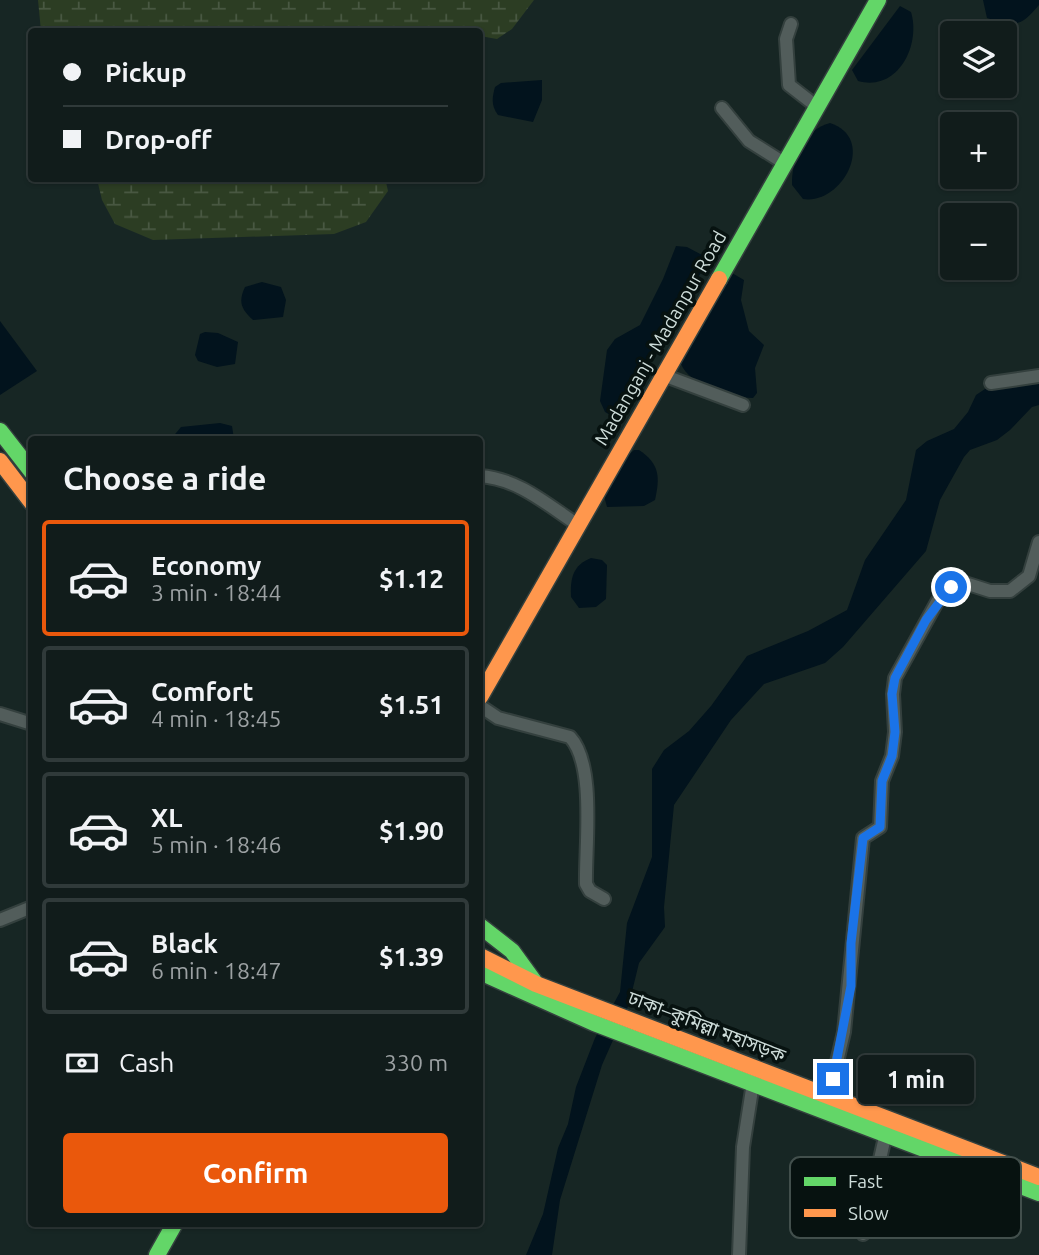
<!DOCTYPE html>
<meta charset="utf-8">
<style>
body{margin:0;font-family:Ubuntu,"Noto Sans Bengali",sans-serif;background:#1a2524;color:#f1f3f6;height:100vh;display:flex;flex-direction:column;font-size:26px;white-space:nowrap}
*{box-sizing:border-box;margin:0}
p{font-size:23px;color:#9ca1a3}
.icon{flex:none;width:38px;height:38px;fill:none;stroke:currentColor;stroke-width:2;stroke-linecap:round;stroke-linejoin:round}
.map{position:relative;flex:1;overflow:hidden}
.side{position:absolute;left:28px;top:436px;width:455px;height:791px;display:flex;flex-direction:column;background:#111c1b;border-radius:7px;box-shadow:0 2px 5px #0004,0 0 0 2px #303a3a}
.side>*{flex:none}
.hud{position:absolute;left:28px;top:28px;width:455px;height:154px;border-radius:7px;box-shadow:0 2px 5px #0004,0 0 0 2px #303a3a;display:grid;align-content:center;height:154px;padding:0 35px;background:#111c1b}
.buttons{position:absolute;left:940px;top:21px;display:grid;gap:14px}
.buttons a{display:grid;place-items:center;width:77px;height:77px;border-radius:7px;background:#111c1b;box-shadow:0 2px 5px #0004,0 0 0 2px #303a3a;font-size:35px}
.end{position:absolute;width:32px;height:32px;margin:-16px;border:9px solid #1a73e8;background:#fff;box-shadow:0 0 0 4px #fff}
.from{border-radius:50%}
.bubble{position:absolute;height:49px;border-radius:7px;background:#111c1b;box-shadow:0 2px 5px #0004,0 0 0 2px #303a3a;font-size:23px;font-weight:700;line-height:49px;text-align:center}
.hud b{display:flex;align-items:center;gap:24px;height:66px;font-size:26px}
.hud b+b{border-top:2px solid #303a3a}
.hud i{width:18px;height:18px;background:#f1f3f6}
ul{padding:0;list-style:none}
li{display:flex;align-items:center;gap:21px;height:116px;margin:0 14px 10px;padding:0 21px;border:4px solid #303a3a;border-radius:7px}
li div{flex:1}
li b{display:block;font-size:26px}
li em{font-style:normal;font-weight:700}
li.current{border-color:#ea580c}
li>.icon{width:63px;height:63px;stroke-width:1.5}
h2{padding:0 35px;font-size:32px;line-height:84px}
.pay{display:flex;align-items:center;gap:18px;height:77px;padding:0 35px;font-size:26px}
.pay p{margin-inline-start:auto}
.primary-button{display:flex;gap:14px;margin-top:auto;padding:14px 35px}
.primary-button a{flex:1;height:80px;border-radius:7px;background:#ea580c;color:#fff;font-size:28px;font-weight:700;line-height:80px;text-align:center}
.map>svg:first-child{display:block}
.wetland{fill:url(#wetland-marsh)}
.water{fill:#02131d}
.lines{fill:none;stroke-linecap:round;stroke-linejoin:round}
.street-casing{stroke:#34403e;stroke-width:16}
.fast-casing{stroke:#34403e;stroke-width:19}
.slow-casing{stroke:#34403e;stroke-width:19}
.street{stroke:#525d5b;stroke-width:12}
.fast{stroke:#63d668;stroke-width:16}
.slow{stroke:#ff974d;stroke-width:16}
.route{stroke:#1a73e8;stroke-width:9}
.labels{text-anchor:middle;dominant-baseline:central;stroke-width:7;stroke-linejoin:round;paint-order:stroke}
.street-label{font-size:19px;fill:#cddcd9;stroke:#071210}
.key{fill:#071210;stroke:#424f4c;stroke-width:2}
.key-label{font-size:19px;fill:#cddcd9}
</style>
<div class="map">
<svg width="1039" height="1255" viewBox="0 0 1039 1255">
<defs>
<pattern id="wetland-marsh" width="20" height="14" patternUnits="userSpaceOnUse" patternTransform="scale(1.75)"><rect width="20" height="14" fill="#2c3d23"/><path d="M1 5h8M5 5V1M11 12h8M15 12V8" fill="none" stroke="#495842"/></pattern>
</defs>
<rect width="100%" height="100%" fill="#172624"/>
<g class="wetland">
<polygon points="38,0 534,0 512,29 497,39 480,36 480,32 419,26 400,32 41,31"/>
<polygon points="385,178 388,191 366,222 334,234 153,240 115,224 102,200 97,179"/>
</g>
<g class="water">
<path d="M983,0H1039V5C1020,27 1016,27 987,18Z"/>
<path d="M900,6L911,12C921,45 898,92 858,81L852,70Z"/>
<path d="M542,80V100L533,122L498,115C491,106 492,98 495,87L501,83Z"/>
<path d="M830,123C877,138 843,205 803,199L792,185C791,161 804,129 830,123Z"/>
<polygon points="676,246 687,247 704,256 706,264 620,411 612,416 605,412 600,401 607,350 615,339 640,325 663,279"/>
<path d="M732,273L744,280L741,300L749,331L764,345L755,368L757,393L753,398C732,398 689,385 681,364Z"/>
<path d="M262,282L281,287L286,300L283,317L253,320C241,309 238,302 245,287Z"/>
<polygon points="0,321 37,371 0,395"/>
<polygon points="205,332 218,333 238,342 235,364 217,367 198,361 195,355 200,334"/>
<polygon points="1039,384 1039,405 1032,407 1010,430 997,440 970,450 964,457 940,500 926,551 843,647 825,663 764,684 731,720 674,805 664,907 665,927 639,963 629,1004 602,1065 560,1200 552,1255 526,1255 543,1214 558,1148 568,1124 576,1087 595,1038 620,992 627,923 652,857 652,769 664,750 689,731 711,706 747,656 808,631 847,610 865,560 906,500 916,450 927,441 954,429 968,412 976,395 985,389"/>
<polygon points="220,423 232,426 234,439 171,439 181,427"/>
<path d="M634,450H639C660,464 660,477 655,500L644,506L607,507L604,496L625,458Z"/>
<path d="M591,558L602,560L607,565L606,599L596,607L579,608L571,597C570,578 573,565 591,558Z"/>
</g>
<g class="lines">
<g class="street-casing">
<g id="street">
<polyline points="791,24 786,39 789,85 816,106"/>
<polyline points="722,108 749,141 784,163"/>
<polyline points="663,375 743,405"/>
<polyline points="991,383 1039,376"/>
<path d="M480,476C519,479 546,504 578,525"/>
<path d="M480,706L498,718L570,737C596,765 585,846 586,884L590,891L604,899"/>
<polyline points="0,714 32,724"/>
<polyline points="0,920 32,907"/>
<polyline points="826,1095 833,1079 844,1032 863,838 880,827 882,781 892,756 895,732 893,694 895,678 937,602 951,587 965,583 990,591 1010,591 1029,576 1039,542"/>
<polyline points="863,1234 885,1137"/>
<polyline points="739,1255 743,1147 753,1083"/>
</g>
</g>
<g class="fast-casing">
<g id="fast">
<polyline points="719,279 878,0"/>
<polyline points="0,431 32,472"/>
<polyline points="480,926 512,951 536,984"/>
<polyline points="480,972 594,1023 1039,1193"/>
<polyline points="157,1255 175,1223"/>
</g>
</g>
<g class="slow-casing">
<g id="slow">
<polyline points="0,461 32,503"/>
<polyline points="480,697 719,279"/>
<polyline points="480,956 536,984 1039,1177"/>
</g>
</g>
<use href="#street" class="street"/>
<use href="#fast" class="fast"/>
<use href="#slow" class="slow"/>
</g>
<g class="lines">
<polyline class="route" points="833,1079 851,986 851,943 863,838 880,827 882,781 892,756 895,732 892,694 895,678 926,620 951,587"/>
</g>
<g class="labels">
<g class="street-label">
<text transform="translate(660 338) rotate(-60)">Madanganj - Madanpur Road</text>
<text transform="translate(707 1026) rotate(21)">ঢাকা–কুমিল্লা মহাসড়ক</text>
</g>
</g>
<rect x="790" y="1157" width="231" height="81" rx="10" class="key"/>
<rect x="804" y="1177" width="32" height="9" fill="#63d668"/>
<rect x="804" y="1209" width="32" height="8" fill="#ff974d"/>
<g class="key-label">
<text x="848" y="1188">Fast</text>
<text x="848" y="1220">Slow</text>
</g>
</svg>
<div class="buttons">
<a><svg class="icon" aria-label="layers" viewBox="0 0 24 24"><path d="M12 4l9 5-9 5-9-5zM3 14l9 5 9-5"/></svg></a>
<a>+</a>
<a>−</a>
</div>
<i class="end from" style="left:951px;top:587px"></i>
<i class="end" style="left:833px;top:1079px"></i>
<div class="bubble" style="left:858px;top:1055px;width:116px">1 min</div>
<div class="hud">
<b><i class="from"></i>Pickup</b>
<b><i></i>Drop-off</b>
</div>
<section class="side">
<h2>Choose a ride</h2>
<ul>
<li class="current"><svg class="icon" aria-label="car" viewBox="0 0 24 24"><path d="M5 17H2v-5l4-1 3-4h7l3 4 3 1v5h-3M9 17h6M6 11h13"/><circle cx="7" cy="17" r="2"/><circle cx="17" cy="17" r="2"/></svg><div><b>Economy</b><p>3 min · 18:44</p></div><em>$1.12</em></li>
<li><svg class="icon" aria-label="car" viewBox="0 0 24 24"><path d="M5 17H2v-5l4-1 3-4h7l3 4 3 1v5h-3M9 17h6M6 11h13"/><circle cx="7" cy="17" r="2"/><circle cx="17" cy="17" r="2"/></svg><div><b>Comfort</b><p>4 min · 18:45</p></div><em>$1.51</em></li>
<li><svg class="icon" aria-label="car" viewBox="0 0 24 24"><path d="M5 17H2v-5l4-1 3-4h7l3 4 3 1v5h-3M9 17h6M6 11h13"/><circle cx="7" cy="17" r="2"/><circle cx="17" cy="17" r="2"/></svg><div><b>XL</b><p>5 min · 18:46</p></div><em>$1.90</em></li>
<li><svg class="icon" aria-label="car" viewBox="0 0 24 24"><path d="M5 17H2v-5l4-1 3-4h7l3 4 3 1v5h-3M9 17h6M6 11h13"/><circle cx="7" cy="17" r="2"/><circle cx="17" cy="17" r="2"/></svg><div><b>Black</b><p>6 min · 18:47</p></div><em>$1.39</em></li>
</ul>
<div class="pay"><svg class="icon" aria-label="cash" viewBox="0 0 24 24"><path d="M3 7h18v10H3z"/><circle cx="12" cy="12" r="2"/></svg>Cash<p>330 m</p></div>
<div class="primary-button"><a>Confirm</a></div>
</section>
</div>
